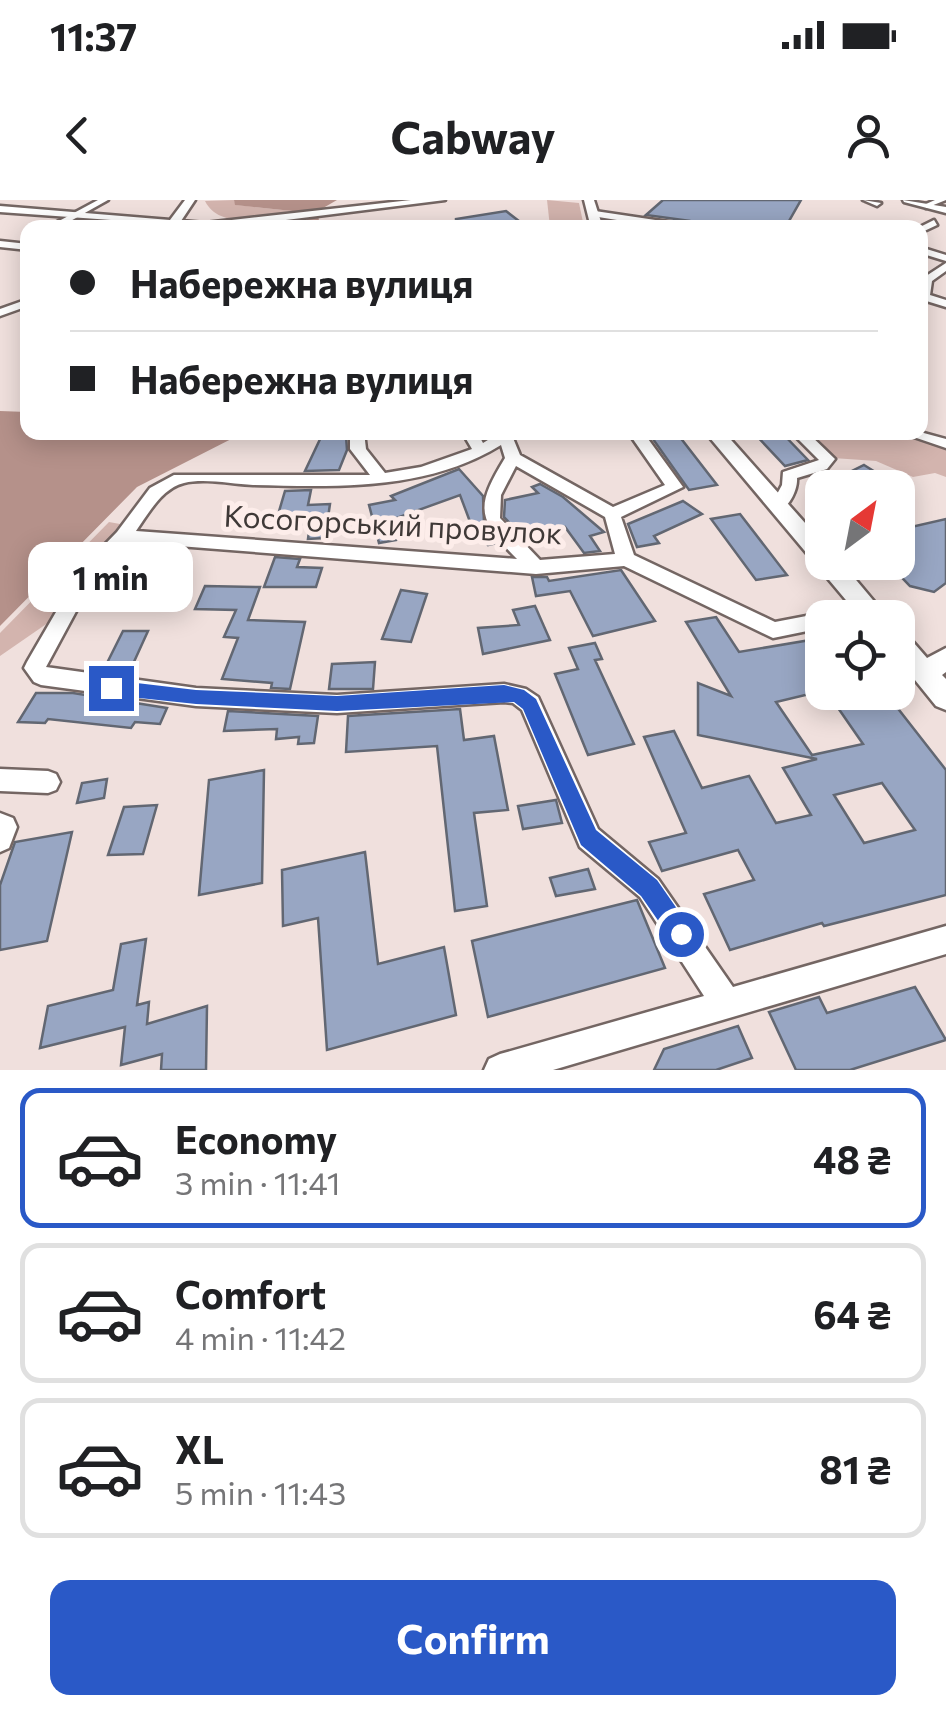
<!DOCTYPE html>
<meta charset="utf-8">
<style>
body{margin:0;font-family:Commissioner,sans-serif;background:#f2f2f2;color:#202124;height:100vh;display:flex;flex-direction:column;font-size:38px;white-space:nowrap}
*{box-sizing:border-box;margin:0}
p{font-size:32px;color:#757577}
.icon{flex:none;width:55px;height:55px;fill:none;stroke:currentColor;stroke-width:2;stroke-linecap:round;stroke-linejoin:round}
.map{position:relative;height:870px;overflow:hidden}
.details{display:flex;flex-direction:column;background:#fff;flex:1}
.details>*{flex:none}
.guide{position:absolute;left:20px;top:20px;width:908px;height:220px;border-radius:20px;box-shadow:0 5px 25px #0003;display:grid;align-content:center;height:220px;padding:0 50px;background:#fff}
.needle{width:65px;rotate:32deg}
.controls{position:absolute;left:805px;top:270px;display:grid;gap:20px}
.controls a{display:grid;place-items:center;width:110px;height:110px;border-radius:20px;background:#fff;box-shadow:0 5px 25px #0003;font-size:50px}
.end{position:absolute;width:45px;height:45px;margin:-22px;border:12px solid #2a59c7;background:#fff;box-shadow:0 0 0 5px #fff}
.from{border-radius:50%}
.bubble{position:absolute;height:70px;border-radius:20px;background:#fff;box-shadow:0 5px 25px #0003;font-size:32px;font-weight:700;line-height:70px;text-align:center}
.guide b{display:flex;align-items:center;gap:35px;height:95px;font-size:38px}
.guide b+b{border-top:2px solid #e0e0e0}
.guide i{width:25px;height:25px;background:#202124}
ul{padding:18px 0 0;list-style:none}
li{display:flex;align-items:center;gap:30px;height:140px;margin:0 20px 15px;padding:0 30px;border:5px solid #e0e0e0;border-radius:20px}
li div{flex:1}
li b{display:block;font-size:38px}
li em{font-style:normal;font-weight:700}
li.selected{border-color:#2a59c7}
li>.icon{width:90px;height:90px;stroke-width:1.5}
.cta{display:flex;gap:20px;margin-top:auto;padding:20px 50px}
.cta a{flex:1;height:115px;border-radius:20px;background:#2a59c7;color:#fff;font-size:40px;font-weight:700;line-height:115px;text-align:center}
.status{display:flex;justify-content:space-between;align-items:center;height:70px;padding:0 50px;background:#fff;direction:ltr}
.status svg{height:28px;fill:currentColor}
header{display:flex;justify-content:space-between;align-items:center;height:130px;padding:0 50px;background:#fff;font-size:45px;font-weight:700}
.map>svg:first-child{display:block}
.green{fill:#d3b4ae}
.water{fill:#b5918a}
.building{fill:#98a6c3;stroke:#626772;stroke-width:2.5;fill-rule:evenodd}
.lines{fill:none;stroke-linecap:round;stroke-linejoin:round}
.minor-casing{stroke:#746663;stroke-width:5}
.major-casing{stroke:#746663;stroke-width:5}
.minor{fill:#fff;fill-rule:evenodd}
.major{fill:#fff;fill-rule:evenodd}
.route{fill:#2a59c7}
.labels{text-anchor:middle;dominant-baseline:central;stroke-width:10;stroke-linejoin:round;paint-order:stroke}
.street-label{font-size:30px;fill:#3f3937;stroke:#fdedea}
</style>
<div class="status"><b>11:37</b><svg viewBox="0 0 49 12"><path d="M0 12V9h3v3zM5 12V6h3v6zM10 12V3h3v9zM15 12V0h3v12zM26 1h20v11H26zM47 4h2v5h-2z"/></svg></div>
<header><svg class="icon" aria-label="back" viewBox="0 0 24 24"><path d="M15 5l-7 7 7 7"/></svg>Cabway<svg class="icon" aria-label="person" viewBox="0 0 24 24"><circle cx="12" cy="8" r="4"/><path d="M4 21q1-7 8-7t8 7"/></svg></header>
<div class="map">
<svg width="946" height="870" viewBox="0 0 946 870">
<rect width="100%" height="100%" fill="#f0e0dd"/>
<g class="green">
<path d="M234,0L236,5L303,12C274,16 221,33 205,1Z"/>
<polygon points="547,0 579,3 584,27 550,27"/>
<polygon points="804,233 890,233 946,248 946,277 935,273 913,277 876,261 833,258"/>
<polygon points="109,322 120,324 118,335 75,378 55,418 0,456 0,433"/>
</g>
<g class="water">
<polygon points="234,0 337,0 318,11 319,22 355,27 305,27 309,23 302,12 235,5"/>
<polygon points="0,211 27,212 28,232 243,233 137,287 0,426"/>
</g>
<g class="building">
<polygon points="663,0 801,0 785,28 698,28 690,21 646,15"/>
<polygon points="506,11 528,28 456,28 456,19"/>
<polygon points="648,232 676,232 717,285 689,290"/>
<polygon points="753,232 781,232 808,260 785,266"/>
<polygon points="322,235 346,236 347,250 339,270 305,271"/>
<polygon points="864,265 901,288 870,288 848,273"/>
<polygon points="459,269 483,296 484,323 497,343 488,345 472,327 460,295 391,320 396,340 379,343 369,305 395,300 391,296"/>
<polygon points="540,284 563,297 604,332 590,336 600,351 584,353 565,327 523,337 504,317 505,300 538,293 532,287"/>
<polygon points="311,290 308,305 330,304 325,338 308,339 310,324 275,325 285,291"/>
<polygon points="683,301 702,314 654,336 659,343 637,347 628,324"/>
<polygon points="740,314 787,375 756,380 711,319"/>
<polygon points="946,319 946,383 934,392 910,386 887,362 898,362 898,330"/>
<polygon points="275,357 300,359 297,367 322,368 316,387 264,387"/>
<polygon points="621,370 655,421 593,436 570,391 536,396 532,377 547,377 549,381"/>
<polygon points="205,386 260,387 248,420 305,422 290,489 271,488 272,483 222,479 238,438 224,437 236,410 195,409"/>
<polygon points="401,390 427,394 411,442 382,439"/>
<polygon points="535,406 550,440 483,454 478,428 519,425 513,410"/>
<path d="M716,417L739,452L822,438V491L776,502L812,555L863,544L827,492H885L946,570V695L824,726L822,723L730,750L704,694L754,680L738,650L662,671L649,642L686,633L644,537L674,531L702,588L749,576L776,623L811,615L783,568L817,559L698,535V483L731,496L686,422ZM882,583L915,630L864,643L834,595Z"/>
<polygon points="123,431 148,431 133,464 107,463"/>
<polygon points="595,443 602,459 595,460 634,544 588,555 555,474 578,469 569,448"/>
<polygon points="375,462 373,489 329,489 332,464"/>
<polygon points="36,493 73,493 167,508 160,524 135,522 131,528 48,519 45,523 18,522"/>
<polygon points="460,509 464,540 494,536 508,610 474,613 487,706 455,711 437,546 346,552 348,516"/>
<polygon points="228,511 318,516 314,543 298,544 299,537 276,539 277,529 224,531"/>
<polygon points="264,570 262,683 199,695 209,580"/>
<polygon points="107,579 104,598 77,603 82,583"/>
<polygon points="556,600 562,623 523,629 518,606"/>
<polygon points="157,605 143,654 108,655 124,607"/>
<polygon points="72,632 47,741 0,750 0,685 15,642"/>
<polygon points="365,652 378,764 444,747 456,815 327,850 318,718 283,726 282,670"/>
<polygon points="588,669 595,689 556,696 550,678"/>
<polygon points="637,700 665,768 488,817 472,741"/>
<polygon points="146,739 137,805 149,802 147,824 207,806 206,870 161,870 162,854 121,865 125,827 40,848 48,806 113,790 121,744"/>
<polygon points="915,787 946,840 850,870 796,870 769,812 819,797 827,813"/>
<polygon points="738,826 752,858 716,870 654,870 664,849"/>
</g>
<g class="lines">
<g class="minor-casing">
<g id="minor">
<polygon points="98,0 108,0 58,28 46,28"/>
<polygon points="863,0 881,3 877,6"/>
<polygon points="935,0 946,0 926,8 926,4"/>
<polygon points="595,11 689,25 693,28 667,28 592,16"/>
<polygon points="934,20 937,25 920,33 918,28"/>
<polygon points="0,41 28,44 28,50 0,47"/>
<polygon points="920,47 946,55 946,61 920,53"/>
<polygon points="946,63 946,71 932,81 930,95 946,100 946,107 920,99 923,78"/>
<polygon points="28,99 28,106 0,116 0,109"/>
<path d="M350,232H364L366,249L385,273L421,267L472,249L462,232H477L483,243L501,232H519L513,238L520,255L613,307L665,285L628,232H643L683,287L621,317L634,355L775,422L822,413L830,418H822V428L773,438L624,366L536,374L127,342L94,378L46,467L196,488L337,495L504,484L526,489L538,497L598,629L658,679L733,787L946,726V754L553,870H484L489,859L500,854L704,796L640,697L580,647L522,510L513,503L504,502L337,513L196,506L41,485L34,482L24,468L27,462L81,369L117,332L150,288L174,275H370L350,249ZM501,245L505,258C475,307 477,319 517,359L136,331C148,314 162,288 184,283C204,278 232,284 253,285C336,287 427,291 501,245ZM516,266L605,317L615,354L540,360L500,318L501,295Z"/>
<path d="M791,232H807L835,259L827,269L797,278C798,288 790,307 779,310L771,305L782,285L783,272L819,260Z"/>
<polygon points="899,232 920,232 946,239 946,248"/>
<polygon points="872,406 879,408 882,413 879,418 836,418 839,413"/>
<polygon points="0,569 48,571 56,574 60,582 56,590 48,593 0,591"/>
<polygon points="0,613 13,618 17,627 9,648 0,652"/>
</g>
</g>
<g class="major-casing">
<g id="major">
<polygon points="185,0 195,0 181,21 205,23 411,0 445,0 222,28 0,12 0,6 170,20"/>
<polygon points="584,0 594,0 603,28 591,28"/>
<polygon points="903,0 946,7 946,13 904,2"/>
<polygon points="705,232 724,232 822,342 822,362 841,362 888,418 861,418"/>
<polygon points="898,432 907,435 927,458 946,448 946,472 942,475 946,479 946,510 936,506 898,459"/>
</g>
</g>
<use href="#minor" class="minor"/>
<use href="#major" class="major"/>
</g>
<polygon class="route" points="111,480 196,490 337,496 504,485 524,490 536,499 596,630 657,680 689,726 692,734 689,742 681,745 673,742 641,696 581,645 523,509 514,502 337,511 196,504 111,495 102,488"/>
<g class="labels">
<g class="street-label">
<text transform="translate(393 323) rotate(3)">Косогорський провулок</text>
</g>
</g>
</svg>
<div class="controls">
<a><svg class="needle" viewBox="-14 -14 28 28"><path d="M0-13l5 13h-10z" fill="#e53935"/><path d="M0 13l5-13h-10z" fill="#757577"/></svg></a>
<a><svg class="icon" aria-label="locate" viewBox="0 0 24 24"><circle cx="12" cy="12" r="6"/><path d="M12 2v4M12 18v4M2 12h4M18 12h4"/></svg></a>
</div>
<i class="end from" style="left:681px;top:734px"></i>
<i class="end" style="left:111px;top:488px"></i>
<div class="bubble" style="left:28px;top:342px;width:165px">1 min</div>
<div class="guide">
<b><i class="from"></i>Набережна вулиця</b>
<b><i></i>Набережна вулиця</b>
</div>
</div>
<section class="details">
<ul>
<li class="selected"><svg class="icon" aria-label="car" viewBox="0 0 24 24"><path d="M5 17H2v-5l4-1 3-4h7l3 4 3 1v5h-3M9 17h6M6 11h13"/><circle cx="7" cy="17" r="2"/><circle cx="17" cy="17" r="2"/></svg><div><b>Economy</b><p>3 min · 11:41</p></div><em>48 ₴</em></li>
<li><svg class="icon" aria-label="car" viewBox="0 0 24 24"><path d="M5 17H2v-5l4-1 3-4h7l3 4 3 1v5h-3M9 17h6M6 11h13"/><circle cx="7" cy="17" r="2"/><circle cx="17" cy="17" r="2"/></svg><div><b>Comfort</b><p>4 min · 11:42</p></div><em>64 ₴</em></li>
<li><svg class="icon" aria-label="car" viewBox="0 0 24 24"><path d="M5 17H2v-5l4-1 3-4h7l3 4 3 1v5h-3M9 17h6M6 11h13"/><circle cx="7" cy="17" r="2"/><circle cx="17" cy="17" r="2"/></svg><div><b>XL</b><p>5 min · 11:43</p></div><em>81 ₴</em></li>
</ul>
<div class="cta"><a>Confirm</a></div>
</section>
